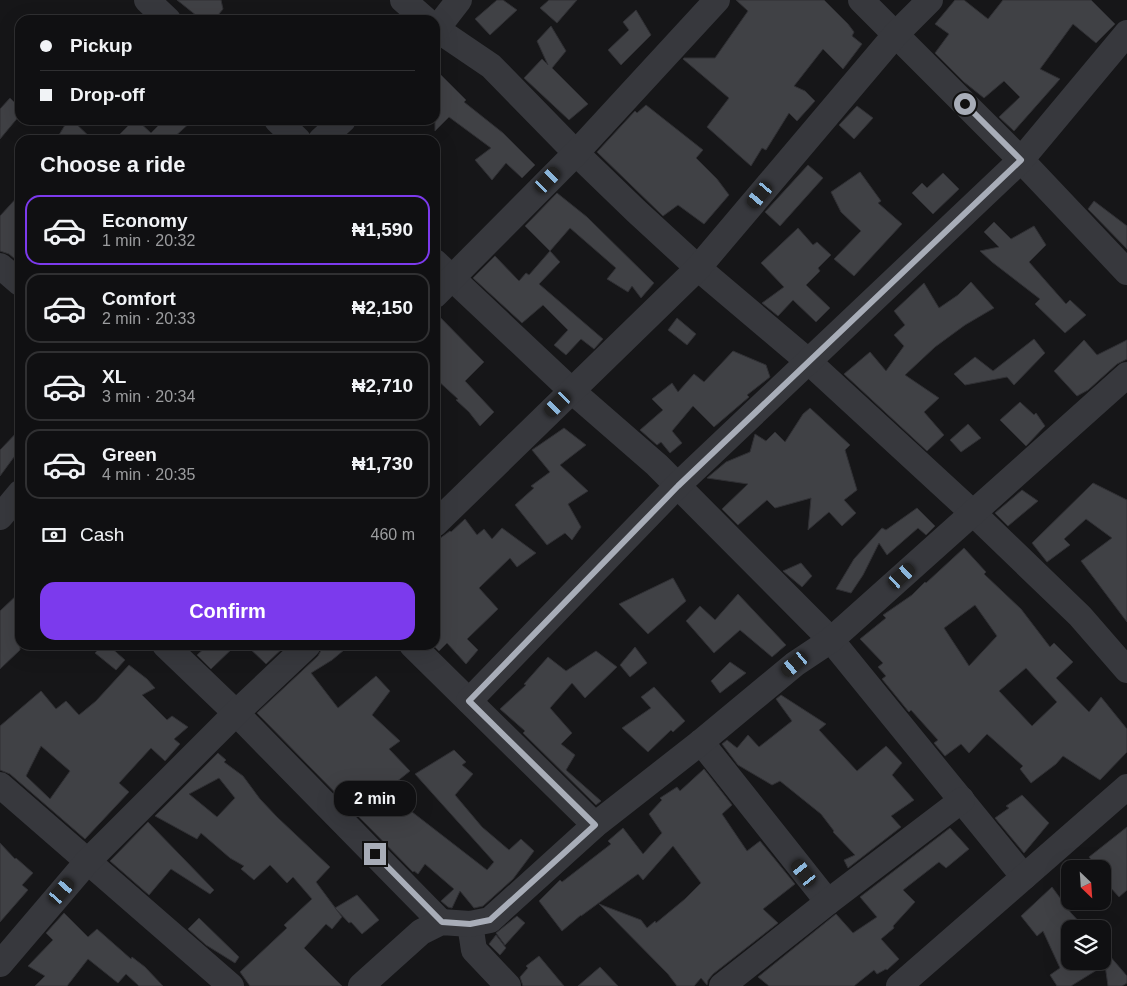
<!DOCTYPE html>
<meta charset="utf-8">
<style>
body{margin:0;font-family:Arial,sans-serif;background:#19191b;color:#f1f3f6;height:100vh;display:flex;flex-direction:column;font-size:19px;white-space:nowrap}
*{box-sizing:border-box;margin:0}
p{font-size:16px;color:#9c9d9f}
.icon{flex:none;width:28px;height:28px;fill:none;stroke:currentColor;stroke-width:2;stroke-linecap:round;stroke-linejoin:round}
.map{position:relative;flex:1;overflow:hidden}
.details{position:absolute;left:15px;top:135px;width:425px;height:515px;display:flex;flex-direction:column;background:#101012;border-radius:15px;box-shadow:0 5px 20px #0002,0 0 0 1px #303032}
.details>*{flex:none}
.hud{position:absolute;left:15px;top:15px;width:425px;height:110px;border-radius:15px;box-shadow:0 5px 20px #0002,0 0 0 1px #303032;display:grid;align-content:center;height:110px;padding:0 25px;background:#101012}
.needle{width:32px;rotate:155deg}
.buttons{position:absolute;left:1061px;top:860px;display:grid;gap:10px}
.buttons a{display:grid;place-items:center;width:50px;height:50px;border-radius:10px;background:#101012;box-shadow:0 5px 20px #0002,0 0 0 1px #303032;font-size:25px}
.end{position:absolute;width:22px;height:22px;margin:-11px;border:6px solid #a8adb8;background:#111;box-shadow:0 0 0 2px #111}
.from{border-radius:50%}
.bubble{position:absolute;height:35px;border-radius:15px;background:#101012;box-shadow:0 5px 20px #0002,0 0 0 1px #303032;font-size:16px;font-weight:800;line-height:35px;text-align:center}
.car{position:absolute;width:15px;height:30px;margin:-15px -8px;border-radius:6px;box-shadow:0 0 4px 1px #0007;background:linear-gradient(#222 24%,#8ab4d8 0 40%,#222 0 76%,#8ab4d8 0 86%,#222 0)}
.hud b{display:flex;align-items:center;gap:18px;height:48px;font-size:19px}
.hud b+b{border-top:1px solid #303032}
.hud i{width:12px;height:12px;background:#f1f3f6}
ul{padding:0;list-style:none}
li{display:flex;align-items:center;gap:15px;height:70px;margin:0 10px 8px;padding:0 15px;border:2px solid #303032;border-radius:15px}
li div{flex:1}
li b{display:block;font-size:19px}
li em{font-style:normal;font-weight:800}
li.on{border-color:#7c3aed}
li>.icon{width:45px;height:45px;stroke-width:1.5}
h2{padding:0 25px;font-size:22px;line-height:60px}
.pay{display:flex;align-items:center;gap:12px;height:55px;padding:0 25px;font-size:19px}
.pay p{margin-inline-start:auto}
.button{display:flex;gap:10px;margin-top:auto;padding:10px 25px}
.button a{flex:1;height:58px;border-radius:15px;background:#7c3aed;color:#fff;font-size:20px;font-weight:800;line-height:58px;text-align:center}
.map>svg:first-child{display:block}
.building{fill:#404145;stroke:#303034;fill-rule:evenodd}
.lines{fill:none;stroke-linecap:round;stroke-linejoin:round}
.minor{stroke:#37383d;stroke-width:26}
.route{stroke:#a8adb8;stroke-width:6}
</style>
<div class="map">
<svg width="1127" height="986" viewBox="0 0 1127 986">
<rect width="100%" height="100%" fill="#161618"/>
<g class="building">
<polygon points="177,0 221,0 223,9 214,20 202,20"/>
<polygon points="497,0 503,0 517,10 490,35 475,19"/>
<polygon points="549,0 577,0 557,23 540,8"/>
<polygon points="736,0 824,0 848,24 854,32 852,36 862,44 843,69 823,49 794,86 805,91 815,101 797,121 789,113 766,150 762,148 751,166 707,127 729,98 683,59 684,58 715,58 748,11"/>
<polygon points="955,0 964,0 988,19 1003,0 1091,0 1115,24 1096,43 1073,24 1040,69 1060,79 1014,131 999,117 1020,97 1004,81 984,98 964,82 935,53 949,34 935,24"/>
<polygon points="636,10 651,35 621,65 608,50 629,30 623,22"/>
<polygon points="551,26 566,51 552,68 588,104 569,120 524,78 542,59 548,65 537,41"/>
<polygon points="435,69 466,100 464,102 503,133 535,165 522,178 506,163 492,180 475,160 491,148 449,117 435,131"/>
<polygon points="10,98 20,108 20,115 0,139 0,109"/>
<polygon points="646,105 703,150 696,158 717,179 729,195 704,224 678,205 663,216 597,152 635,111 637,113"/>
<polygon points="857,106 873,118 854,139 839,125"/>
<polygon points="68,120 72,120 93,140 56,140"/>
<polygon points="134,120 137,120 151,133 164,120 193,120 171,140 114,140"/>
<polygon points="808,165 823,178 780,226 765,212"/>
<polygon points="860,172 881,201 878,203 902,224 854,276 834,259 861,231 841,212 831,192"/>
<polygon points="943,173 959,189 933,214 912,193 922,183 927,188"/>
<polygon points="557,193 587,217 654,283 641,298 632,286 628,292 607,279 616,268 570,228 550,251 525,226"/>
<polygon points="20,194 20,253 15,259 9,254 0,251 0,216"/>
<polygon points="1094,201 1127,226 1127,249 1088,209"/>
<polygon points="994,222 1011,239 1034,226 1046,245 1029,262 1066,304 1070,300 1086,315 1065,333 1035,304 1040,299 992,262 980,251 999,247 984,232"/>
<polygon points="798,228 813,245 817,242 831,255 818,268 820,271 806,285 830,308 816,322 793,300 778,316 762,303 784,287 761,263"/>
<polygon points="550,251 560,262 539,284 603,339 594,349 581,339 566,355 554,345 568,330 543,305 522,323 473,278 495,256 519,281 526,273 529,275"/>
<polygon points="971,282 994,308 965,325 935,347 905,375 939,398 924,412 944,435 927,451 844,374 870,352 886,371 904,346 894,335 905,325 894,311 924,283 939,308 958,295"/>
<polygon points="435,312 484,362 465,381 494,412 480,426 469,412 456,400 458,399 435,378"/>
<polygon points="677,318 696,334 687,345 668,330"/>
<polygon points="1034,339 1045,353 1014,385 1007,377 965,385 954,374 975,357 993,371"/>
<polygon points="1084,340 1097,355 1127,340 1127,359 1117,364 1088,390 1077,396 1054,371"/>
<polygon points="733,351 766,365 770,377 747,395 749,397 714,427 693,406 672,431 682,443 670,453 661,442 657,445 640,430 663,410 652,399 672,383 678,392 694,374 704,382"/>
<polygon points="1020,402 1034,415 1036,413 1045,426 1026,446 1000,420"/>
<polygon points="810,408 850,445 845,450 857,490 844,500 856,513 842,526 829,512 808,530 811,498 775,508 767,500 738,525 722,509 748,484 707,478 726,462 750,452 755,434 766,441 775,432 785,442 803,414"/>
<polygon points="968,424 981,438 961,452 950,440"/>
<polygon points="564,428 586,445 560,465 588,491 568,504 581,527 572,540 565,533 547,545 515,505 534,488 531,486 550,472 532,450"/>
<polygon points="20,429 20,449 0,476 0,450"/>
<polygon points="1093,483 1127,500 1127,622 1081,561 1112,538 1086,519 1064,539 1070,545 1047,562 1032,543"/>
<polygon points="1022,490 1038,501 1008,526 995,513"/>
<polygon points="917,508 935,526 926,535 918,528 887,555 879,543 863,575 851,593 836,589 854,559 882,528 886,530"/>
<polygon points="465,519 477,535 484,529 492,539 502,528 536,553 517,567 510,558 479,588 498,609 467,639 478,650 466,664 447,643 439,651 433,645 435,645 435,542 450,531 451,532"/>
<path d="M964,548L986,572L984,574L1021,609L1050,647L1054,643L1073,662L1056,678L1089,712L1101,697L1127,729V752L1100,780L1063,756L1056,764L1031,783L1020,769L1023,766L987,734L969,753L961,744L945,756L934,743L938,740L911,710L909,712L882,679L886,676L878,667L883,663L860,639L886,618L883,615L912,595L925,582L926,583ZM975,605L997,636L969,666L944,628ZM1026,668L1057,702L1032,726L999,691Z"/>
<polygon points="801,563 812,576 802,587 783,571"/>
<polygon points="673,578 686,601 648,634 619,604"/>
<polygon points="20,592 20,650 0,669 0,611"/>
<polygon points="738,594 786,645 772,657 740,630 714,653 686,621 700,606 715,620"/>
<polygon points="102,645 108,645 125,660 116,670 95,653"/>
<polygon points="208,645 236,645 211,669 197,655"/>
<polygon points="246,645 285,645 285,646 266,664"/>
<polygon points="324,645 350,645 332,660 311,673 338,708 376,676 390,691 372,715 400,741 389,749 410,771 385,791 487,870 494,862 415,774 454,750 466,762 462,765 473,774 455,795 482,827 509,850 521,839 534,851 513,879 483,906 474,908 460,891 452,908 448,907 441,901 454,889 425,864 418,874 414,871 413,872 257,713 318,656"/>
<polygon points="635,647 647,663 630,677 620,665"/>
<polygon points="596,651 617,667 585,698 572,683 550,708 572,733 561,744 575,755 566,770 601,801 596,805 523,733 525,731 500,709 526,685 524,684 548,657 566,671"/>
<polygon points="730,662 746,673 720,693 711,681"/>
<path d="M129,665L147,679L155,688L142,695L167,720L172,716L188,727L174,739L180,744L165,761L151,748L119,783L129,792L85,839L10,774L0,770V726L41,691L56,709L66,701L79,715L96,701ZM41,746L70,771L50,799L26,776Z"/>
<polygon points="654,687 685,721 673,732 671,730 648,752 622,728 651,708 641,697"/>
<polygon points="781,695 826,724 819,730 857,771 886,746 902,763 892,775 914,800 891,816 901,827 848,868 844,860 855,855 833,832 834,831 821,814 780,781 772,785 738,765 722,744 727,740 737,748 748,735 759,747 792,721 776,699"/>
<path d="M218,753L226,760L224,762L243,776L260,799L277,817L330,867L316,882L342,917L332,929L326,924L304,948L342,986H250L240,972L287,928L284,925L312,899L293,877L287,883L270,865L254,880L241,869L244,866L230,858L201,833L197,839L155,816ZM219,778L235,798L217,817L189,794Z"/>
<polygon points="704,769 732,805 722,814 747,851 760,841 795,884 763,909 778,923 713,974 708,980 707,985 701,978 694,986 677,986 668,974 599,904 641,920 647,928 655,921 656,923 685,899 701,883 673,846 643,880 638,874 581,916 581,915 562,931 539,901 560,880 562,882 611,844 608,841 623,828 643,854 662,833 649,814 662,800 660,798 677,787 680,791"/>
<polygon points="1022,795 1049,823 1024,853 995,818 1009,808 1006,806"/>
<polygon points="148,822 214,890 210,894 171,869 149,895 110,861"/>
<polygon points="1127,827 1127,890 1119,897 1102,878 1102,869 1099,869 1089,857"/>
<polygon points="950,828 969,849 946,868 939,862 903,890 915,902 893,926 894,928 881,939 899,959 887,970 886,969 877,974 874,970 854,986 769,986 758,977 836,914 853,933 877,917 860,897"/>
<polygon points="0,843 15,859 16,858 33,873 22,885 28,890 0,922"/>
<polygon points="1052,887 1071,913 1086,929 1070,929 1070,961 1104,961 1103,948 1127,976 1127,983 1122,986 1108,986 1105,965 1071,986 1057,986 1050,975 1060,968 1043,931 1037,936 1021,916"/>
<polygon points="357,895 379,920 362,934 351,922 349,923 335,908"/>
<polygon points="64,913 88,937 97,929 131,959 132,957 145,967 163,986 139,986 126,974 118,983 88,959 67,986 35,986 45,976 28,966 53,940 46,933"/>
<polygon points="517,916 525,923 505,945 496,933"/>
<polygon points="199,918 239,957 235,963 206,945 188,929"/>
<polygon points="496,935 506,948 500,955 489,944"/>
<polygon points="539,956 564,986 523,986 520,977 528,968 526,966"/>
<polygon points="600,967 618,986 578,986"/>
</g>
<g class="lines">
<g class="minor">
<polyline points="147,0 168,20"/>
<polyline points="403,0 426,20"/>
<polyline points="861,0 1021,160 1127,272"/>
<polyline points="435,28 491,66 576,153 636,211 698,268 809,362 973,513 1080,616 1127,670"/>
<polyline points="435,31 459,0"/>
<polyline points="277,120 298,140"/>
<polyline points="321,140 343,120"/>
<polyline points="435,262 572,391 657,465 831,640 1024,877"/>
<polyline points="0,266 20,283"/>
<polyline points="435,295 576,153 717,0"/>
<polyline points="0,517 20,493"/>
<polyline points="435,524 698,268 896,34 930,0"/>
<polyline points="165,645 236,713 441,922"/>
<polyline points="412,645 595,825"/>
<polyline points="469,701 678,485 1021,160 1127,33"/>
<polyline points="701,742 828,902"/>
<polyline points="0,785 231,986"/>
<polyline points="470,924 474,950 508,986"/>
<polyline points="0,964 87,862 236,713 308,645"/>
<polyline points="361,986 421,932 441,922 470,924 490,920 595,825 701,742 795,664 831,640 1127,375"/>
<polyline points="722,986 828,902 962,800"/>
<polyline points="899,986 1127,787"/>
</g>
</g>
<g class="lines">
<polyline class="route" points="375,854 442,922 470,924 490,920 595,825 469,701 678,486 1021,160 965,104"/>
</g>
</svg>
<div class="buttons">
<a><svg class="needle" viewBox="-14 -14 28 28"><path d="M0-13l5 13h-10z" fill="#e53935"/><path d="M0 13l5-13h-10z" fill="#9c9d9f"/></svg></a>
<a><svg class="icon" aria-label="layers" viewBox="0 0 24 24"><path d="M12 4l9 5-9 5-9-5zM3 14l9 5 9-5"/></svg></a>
</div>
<i class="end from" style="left:965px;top:104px"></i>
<i class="end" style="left:375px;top:854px"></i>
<div class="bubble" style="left:334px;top:781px;width:82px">2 min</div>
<i class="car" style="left:548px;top:180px;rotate:44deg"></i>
<i class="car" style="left:760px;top:195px;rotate:220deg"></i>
<i class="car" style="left:558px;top:404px;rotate:226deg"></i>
<i class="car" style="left:902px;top:576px;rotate:48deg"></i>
<i class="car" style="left:795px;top:664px;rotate:230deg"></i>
<i class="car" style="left:804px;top:873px;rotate:322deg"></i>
<i class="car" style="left:62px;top:891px;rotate:41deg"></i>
<div class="hud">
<b><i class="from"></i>Pickup</b>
<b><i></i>Drop-off</b>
</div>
<section class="details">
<h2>Choose a ride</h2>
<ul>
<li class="on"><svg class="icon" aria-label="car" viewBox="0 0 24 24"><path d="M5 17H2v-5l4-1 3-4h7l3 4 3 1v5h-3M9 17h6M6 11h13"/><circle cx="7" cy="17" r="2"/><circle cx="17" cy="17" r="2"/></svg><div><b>Economy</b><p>1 min · 20:32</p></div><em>₦1,590</em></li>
<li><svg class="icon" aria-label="car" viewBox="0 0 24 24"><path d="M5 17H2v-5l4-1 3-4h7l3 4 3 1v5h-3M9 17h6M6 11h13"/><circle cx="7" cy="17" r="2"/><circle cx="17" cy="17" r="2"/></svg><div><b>Comfort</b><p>2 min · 20:33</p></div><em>₦2,150</em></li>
<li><svg class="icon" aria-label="car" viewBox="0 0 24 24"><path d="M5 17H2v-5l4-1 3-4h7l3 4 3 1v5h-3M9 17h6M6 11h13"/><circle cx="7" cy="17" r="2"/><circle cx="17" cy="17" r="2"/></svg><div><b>XL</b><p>3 min · 20:34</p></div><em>₦2,710</em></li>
<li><svg class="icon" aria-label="car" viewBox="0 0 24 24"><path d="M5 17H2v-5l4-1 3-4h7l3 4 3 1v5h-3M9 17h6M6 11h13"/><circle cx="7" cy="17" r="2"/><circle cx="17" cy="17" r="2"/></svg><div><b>Green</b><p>4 min · 20:35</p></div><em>₦1,730</em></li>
</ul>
<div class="pay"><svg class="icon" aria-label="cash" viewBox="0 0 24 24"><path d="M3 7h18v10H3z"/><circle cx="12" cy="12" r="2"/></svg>Cash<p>460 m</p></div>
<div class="button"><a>Confirm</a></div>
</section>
</div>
